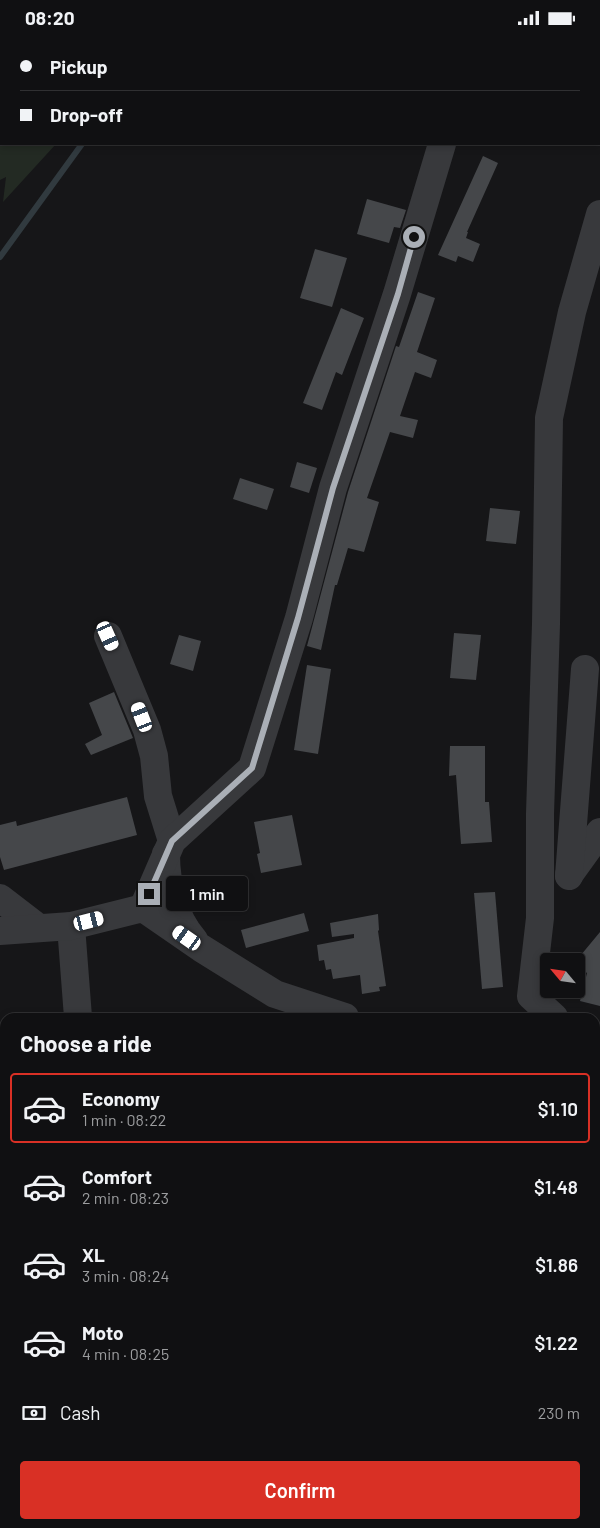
<!DOCTYPE html>
<meta charset="utf-8">
<style>
body{margin:0;font-family:Barlow,sans-serif;background:#19191b;color:#f1f3f6;height:100vh;display:flex;flex-direction:column;font-size:19px;white-space:nowrap}
*{box-sizing:border-box;margin:0}
p{font-size:16px;color:#9c9d9f}
.icon{flex:none;width:28px;height:28px;fill:none;stroke:currentColor;stroke-width:2;stroke-linecap:round;stroke-linejoin:round}
.map{position:relative;flex:1;overflow:hidden}
.side{position:absolute;left:0px;top:978px;width:600px;height:516px;display:flex;flex-direction:column;background:#101012;border-radius:15px 15px 0 0;box-shadow:0 2px 8px #0003,0 0 0 1px #303032}
.side>*{flex:none}
.top-card{position:absolute;left:0px;top:0px;width:600px;height:110px;box-shadow:0 2px 8px #0003,0 0 0 1px #303032;display:grid;align-content:center;height:110px;padding:0 20px;background:#101012}
.needle{width:32px;rotate:299deg}
.fabs{position:absolute;left:540px;top:918px;display:grid;gap:10px}
.fabs a{display:grid;place-items:center;width:45px;height:45px;border-radius:5px;background:#101012;box-shadow:0 2px 8px #0003,0 0 0 1px #303032;font-size:25px}
.end{position:absolute;width:22px;height:22px;margin:-11px;border:6px solid #aaafb6;background:#111;box-shadow:0 0 0 2px #111}
.from{border-radius:50%}
.bubble{position:absolute;height:35px;border-radius:5px;background:#101012;box-shadow:0 2px 8px #0003,0 0 0 1px #303032;font-size:16px;font-weight:600;line-height:35px;text-align:center}
.car{position:absolute;width:15px;height:30px;margin:-15px -8px;border-radius:6px;box-shadow:0 0 4px 1px #0007;background:linear-gradient(#fff 24%,#345 0 40%,#fff 0 76%,#345 0 86%,#fff 0)}
.top-card b{display:flex;align-items:center;gap:18px;height:48px;font-size:19px}
.top-card b+b{border-top:1px solid #303032}
.top-card i{width:12px;height:12px;background:#f1f3f6}
ul{padding:0;list-style:none}
li{display:flex;align-items:center;gap:15px;height:70px;margin:0 10px 8px;padding:0 10px;border:2px solid transparent;border-radius:5px}
li div{flex:1}
li b{display:block;font-size:19px}
li em{font-style:normal;font-weight:600}
li.on{border-color:#d93025}
li>.icon{width:45px;height:45px;stroke-width:1.5}
h2{padding:0 20px;font-size:22px;line-height:60px}
.pay{display:flex;align-items:center;gap:12px;height:55px;padding:0 20px;font-size:19px}
.pay p{margin-inline-start:auto}
.cta{display:flex;gap:10px;margin-top:auto;padding:10px 20px}
.cta a{flex:1;height:58px;border-radius:5px;background:#d93025;color:#fff;font-size:20px;font-weight:600;line-height:58px;text-align:center}
.status{display:flex;justify-content:space-between;align-items:center;height:35px;padding:0 25px;background:#101012;direction:ltr}
.status svg{height:14px;fill:currentColor}
.map>svg:first-child{display:block}
.green{fill:#232a23}
.lines{fill:none;stroke-linecap:round;stroke-linejoin:round}
.stream{stroke:#313a3f;stroke-width:6}
.building{fill:#45474a}
.minor{stroke:#38393c;stroke-width:28}
.route{stroke:#aaafb6;stroke-width:6}
</style>
<div class="status"><b>08:20</b><svg viewBox="0 0 49 12"><path d="M0 12V9h3v3zM5 12V6h3v6zM10 12V3h3v9zM15 12V0h3v12zM26 1h20v11H26zM47 4h2v5h-2z"/></svg></div>
<div class="map">
<svg width="600" height="1493" viewBox="0 0 600 1493">
<rect width="100%" height="100%" fill="#161618"/>
<polygon class="green" points="0,0 130,0 1,1 1,109 56,109 3,167 6,142 0,145"/>
<g class="lines">
<g class="stream">
<polyline points="159,1 159,0"/>
<polyline points="0,222 82,109"/>
<polyline points="0,996 5,996"/>
</g>
</g>
<g class="building">
<polygon points="483,121 498,128 467,197 468,197 466,203 480,209 473,227 458,221 456,227 438,220"/>
<polygon points="367,164 406,175 400,193 394,192 389,208 357,199"/>
<polygon points="315,214 347,223 332,272 300,263"/>
<polygon points="418,257 435,263 417,317 437,325 431,343 415,337 400,381 418,385 413,403 390,397 367,463 379,467 364,517 348,513 337,550 335,550 321,615 307,611 348,457 396,311 399,312"/>
<polygon points="341,273 364,283 342,340 336,337 322,375 303,368"/>
<polygon points="297,427 317,433 309,458 290,452"/>
<polygon points="240,443 274,454 267,475 233,464"/>
<polygon points="490,473 520,476 516,509 486,506"/>
<polygon points="454,598 481,600 476,645 450,643"/>
<polygon points="179,600 201,606 193,636 170,629"/>
<polygon points="307,630 331,634 318,719 294,715"/>
<polygon points="114,657 133,703 91,720 85,709 102,700 89,668"/>
<polygon points="450,711 485,711 485,767 489,767 492,807 461,809 456,740 449,741"/>
<polygon points="127,762 137,800 4,835 0,822 0,790 16,786 17,791"/>
<polygon points="292,780 302,830 261,838 257,819 260,818 254,787"/>
<polygon points="495,857 503,952 482,954 474,858"/>
<polygon points="304,878 309,896 246,913 241,895"/>
<polygon points="378,879 379,895 378,896 386,951 379,952 380,956 362,959 360,940 333,944 331,934 326,935 324,925 319,926 317,910 354,903 354,899 332,902 330,888"/>
<polygon points="600,897 600,971 580,966 587,938 576,930 576,926"/>
</g>
<g class="lines">
<g class="minor">
<polyline points="480,1 481,0"/>
<polyline points="108,601 147,695 154,721 158,761 172,806"/>
<path d="M166,819C166,848 174,882 194,905"/>
<polyline points="569,840 600,797"/>
<polyline points="569,841 585,634"/>
<polyline points="0,863 39,893"/>
<polyline points="143,873 172,806 252,733 299,583 333,453 397,259 442,109"/>
<polyline points="71,891 78,982"/>
<polyline points="0,896 71,891 143,873 201,913 275,959 345,982"/>
<polyline points="554,982 531,961 540,883 540,779 546,589 549,383 572,277 600,179"/>
<polyline points="595,1021 600,1026"/>
<polyline points="0,1114 5,1112"/>
<polyline points="595,1442 600,1438"/>
<polyline points="192,1489 193,1493"/>
<polyline points="541,1493 545,1489"/>
</g>
</g>
<g class="lines">
<polyline class="route" points="149,859 172,806 252,733 298,583 333,453 398,259 414,202"/>
</g>
</svg>
<div class="fabs">
<a><svg class="needle" viewBox="-14 -14 28 28"><path d="M0-13l5 13h-10z" fill="#e53935"/><path d="M0 13l5-13h-10z" fill="#9c9d9f"/></svg></a>
</div>
<i class="end from" style="left:414px;top:202px"></i>
<i class="end" style="left:149px;top:859px"></i>
<div class="bubble" style="left:166px;top:841px;width:82px">1 min</div>
<i class="car" style="left:108px;top:601px;rotate:156deg"></i>
<i class="car" style="left:142px;top:682px;rotate:339deg"></i>
<i class="car" style="left:89px;top:886px;rotate:76deg"></i>
<i class="car" style="left:187px;top:903px;rotate:305deg"></i>
<div class="top-card">
<b><i class="from"></i>Pickup</b>
<b><i></i>Drop-off</b>
</div>
<section class="side">
<h2>Choose a ride</h2>
<ul>
<li class="on"><svg class="icon" aria-label="car" viewBox="0 0 24 24"><path d="M5 17H2v-5l4-1 3-4h7l3 4 3 1v5h-3M9 17h6M6 11h13"/><circle cx="7" cy="17" r="2"/><circle cx="17" cy="17" r="2"/></svg><div><b>Economy</b><p>1 min · 08:22</p></div><em>$1.10</em></li>
<li><svg class="icon" aria-label="car" viewBox="0 0 24 24"><path d="M5 17H2v-5l4-1 3-4h7l3 4 3 1v5h-3M9 17h6M6 11h13"/><circle cx="7" cy="17" r="2"/><circle cx="17" cy="17" r="2"/></svg><div><b>Comfort</b><p>2 min · 08:23</p></div><em>$1.48</em></li>
<li><svg class="icon" aria-label="car" viewBox="0 0 24 24"><path d="M5 17H2v-5l4-1 3-4h7l3 4 3 1v5h-3M9 17h6M6 11h13"/><circle cx="7" cy="17" r="2"/><circle cx="17" cy="17" r="2"/></svg><div><b>XL</b><p>3 min · 08:24</p></div><em>$1.86</em></li>
<li><svg class="icon" aria-label="car" viewBox="0 0 24 24"><path d="M5 17H2v-5l4-1 3-4h7l3 4 3 1v5h-3M9 17h6M6 11h13"/><circle cx="7" cy="17" r="2"/><circle cx="17" cy="17" r="2"/></svg><div><b>Moto</b><p>4 min · 08:25</p></div><em>$1.22</em></li>
</ul>
<div class="pay"><svg class="icon" aria-label="cash" viewBox="0 0 24 24"><path d="M3 7h18v10H3z"/><circle cx="12" cy="12" r="2"/></svg>Cash<p>230 m</p></div>
<div class="cta"><a>Confirm</a></div>
</section>
</div>
